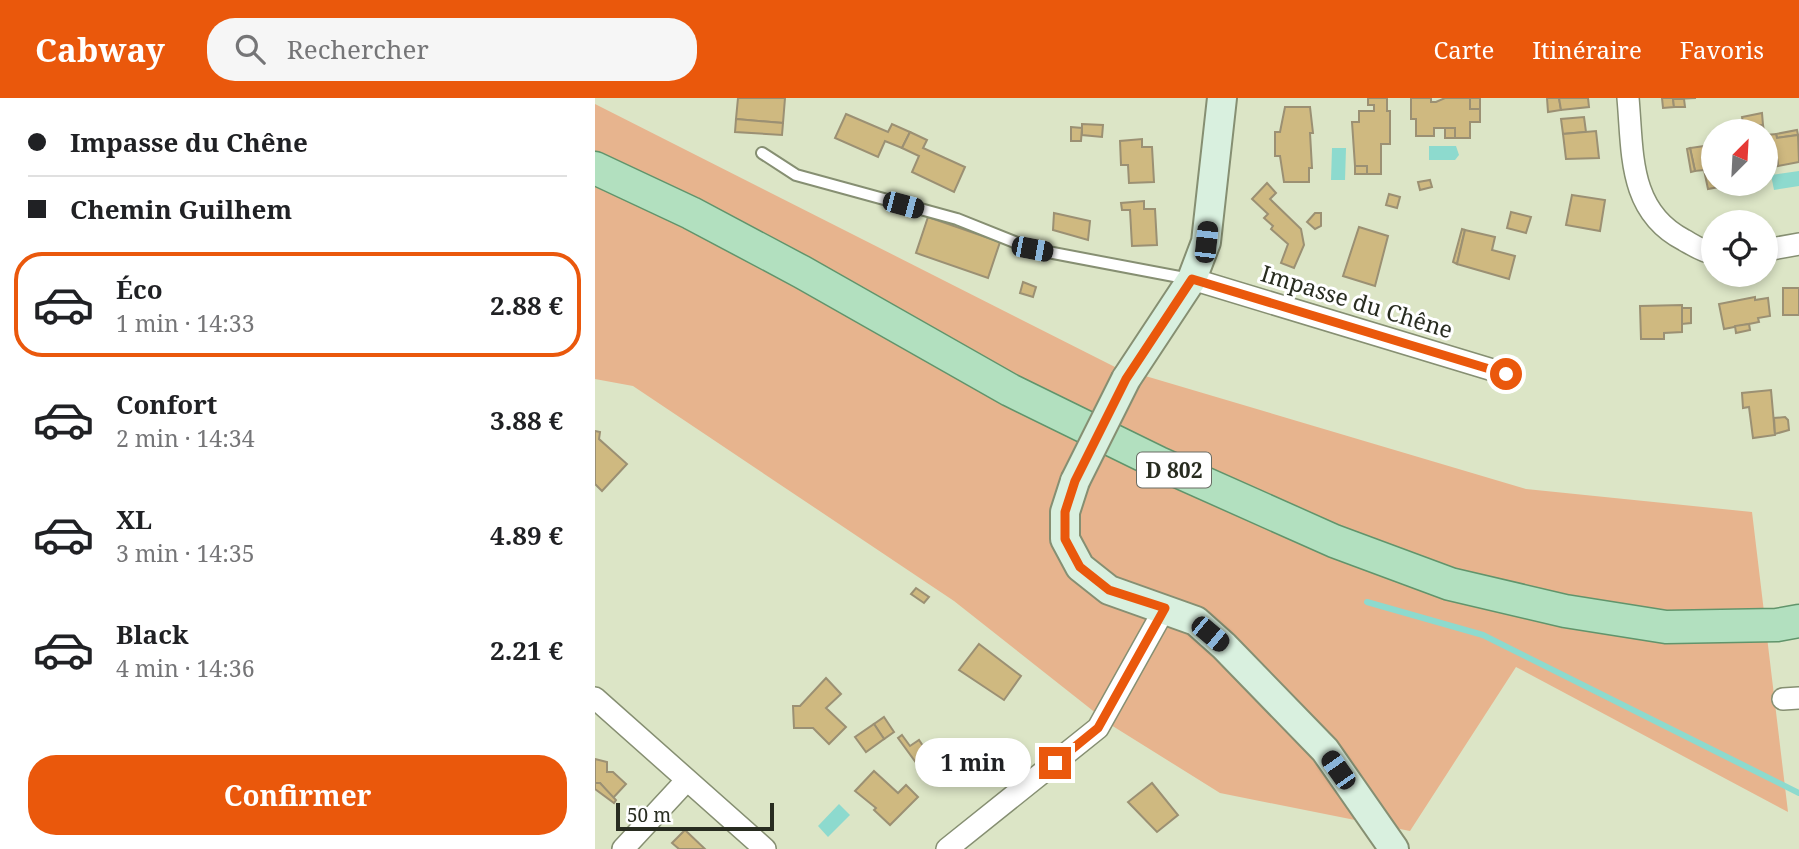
<!DOCTYPE html>
<html lang="fr">
<meta charset="utf-8">
<style>
body{margin:0;font-family:"Noto Serif",serif;background:#f6f6f6;color:#202124;height:100vh;display:flex;flex-direction:column;font-size:26px;white-space:nowrap}
*{box-sizing:border-box;margin:0}
p{font-size:23px;color:#757577}
.icon{flex:none;width:38px;height:38px;fill:none;stroke:currentColor;stroke-width:2;stroke-linecap:round;stroke-linejoin:round}
.map{position:relative;flex:1;overflow:hidden}
.details{display:flex;flex-direction:column;background:#fff;width:595px}
.details>*{flex:none}
.banner{display:grid;align-content:center;height:154px;padding:0 28px;background:#fff}
.needle{width:46px;rotate:24deg}
.fabs{position:absolute;left:1106px;top:21px;display:grid;gap:14px}
.fabs a{display:grid;place-items:center;width:77px;height:77px;border-radius:50%;background:#fff;box-shadow:0 4px 10px #0003;font-size:35px}
.scale{position:absolute;left:21px;bottom:18px;width:158px;box-sizing:border-box;padding-left:7px;border:4px solid #282c20;border-top:0;font-size:19px;line-height:24px;white-space:nowrap;color:#282c20;-webkit-text-stroke:5px #fff;paint-order:stroke}
.end{position:absolute;width:32px;height:32px;margin:-16px;border:9px solid #ea580c;background:#fff;box-shadow:0 0 0 4px #fff}
.from{border-radius:50%}
.bubble{position:absolute;height:49px;border-radius:24px;background:#fff;box-shadow:0 4px 10px #0003;font-size:23px;font-weight:700;line-height:49px;text-align:center}
.car{position:absolute;width:21px;height:42px;margin:-21px -10px;border-radius:9px;box-shadow:0 0 5px 2px #0007;background:linear-gradient(#222 24%,#8ab4d8 0 40%,#222 0 76%,#8ab4d8 0 86%,#222 0)}
.banner b{display:flex;align-items:center;gap:24px;height:66px;font-size:26px}
.banner b+b{border-top:2px solid #e0e0e0}
.banner i{width:18px;height:18px;background:#202124}
ul{padding:0;list-style:none}
li{display:flex;align-items:center;gap:21px;height:105px;margin:0 14px 10px;padding:0 14px;border:4px solid transparent;border-radius:28px}
li div{flex:1}
li b{display:block;font-size:26px}
li em{font-style:normal;font-weight:700}
li.on{border-color:#ea580c}
li>.icon{width:63px;height:63px;stroke-width:1.5}
.button{display:flex;gap:14px;margin-top:auto;padding:14px 28px}
.button a{flex:1;height:80px;border-radius:28px;background:#ea580c;color:#fff;font-size:28px;font-weight:700;line-height:80px;text-align:center}
header{display:flex;align-items:center;gap:42px;box-sizing:border-box;height:98px;padding:0 35px;background:#ea580c;color:#fff}
header strong{font-size:33px}
nav{display:flex;gap:38px;margin-inline-start:auto;font-size:24px}
.search{width:490px;height:63px;background:#f6f6f6;display:flex;align-items:center;gap:18px;box-sizing:border-box;padding:0 24px;border-radius:28px;color:#757577;font-size:26px}
main{display:flex;flex:1;min-height:0}
.map>svg:first-child{display:block}
.green{fill:#e7b48e}
.water{fill:#8ddace}
.lines{fill:none;stroke-linecap:round;stroke-linejoin:round}
.stream{stroke:#8ddace;stroke-width:6}
.building{fill:#cfb980;stroke:#9b9073;stroke-width:2}
.lane-casing{stroke:#868f72;stroke-width:14}
.street-casing{stroke:#868f72;stroke-width:24}
.secondary-casing{stroke:#868f72;stroke-width:32}
.primary-casing{stroke:#61946b;stroke-width:35}
.lane{stroke:#fff;stroke-width:10}
.street{stroke:#fff;stroke-width:21}
.secondary{stroke:#d9f0df;stroke-width:28}
.primary{stroke:#b2e0bf;stroke-width:32}
.secondary-bridge-casing{stroke:#868f72;stroke-width:32;stroke-linecap:butt}
.secondary-bridge{stroke:#d9f0df;stroke-width:28}
.route{stroke:#ea580c;stroke-width:9}
.labels{text-anchor:middle;dominant-baseline:central;stroke-width:6;stroke-linejoin:round;paint-order:stroke}
.shield{fill:#fff;stroke:#686b63;stroke-width:2}
.shield-label{font-size:21px;font-weight:bold;fill:#282c20}
.street-label{font-size:23px;fill:#282c20;stroke:#fff}
</style>
<header>
<strong>Cabway</strong>
<div class="search"><svg class="icon" aria-label="search" viewBox="0 0 24 24"><circle cx="10" cy="10" r="6"/><path d="M15 15l6 6"/></svg>Rechercher</div>
<nav><a>Carte</a><a>Itinéraire</a><a>Favoris</a></nav>
</header>
<main>
<section class="details">
<div class="banner">
<b><i class="from"></i>Impasse du Chêne</b>
<b><i></i>Chemin Guilhem</b>
</div>
<ul>
<li class="on"><svg class="icon" aria-label="car" viewBox="0 0 24 24"><path d="M5 17H2v-5l4-1 3-4h7l3 4 3 1v5h-3M9 17h6M6 11h13"/><circle cx="7" cy="17" r="2"/><circle cx="17" cy="17" r="2"/></svg><div><b>Éco</b><p>1 min · 14:33</p></div><em>2.88 €</em></li>
<li><svg class="icon" aria-label="car" viewBox="0 0 24 24"><path d="M5 17H2v-5l4-1 3-4h7l3 4 3 1v5h-3M9 17h6M6 11h13"/><circle cx="7" cy="17" r="2"/><circle cx="17" cy="17" r="2"/></svg><div><b>Confort</b><p>2 min · 14:34</p></div><em>3.88 €</em></li>
<li><svg class="icon" aria-label="car" viewBox="0 0 24 24"><path d="M5 17H2v-5l4-1 3-4h7l3 4 3 1v5h-3M9 17h6M6 11h13"/><circle cx="7" cy="17" r="2"/><circle cx="17" cy="17" r="2"/></svg><div><b>XL</b><p>3 min · 14:35</p></div><em>4.89 €</em></li>
<li><svg class="icon" aria-label="car" viewBox="0 0 24 24"><path d="M5 17H2v-5l4-1 3-4h7l3 4 3 1v5h-3M9 17h6M6 11h13"/><circle cx="7" cy="17" r="2"/><circle cx="17" cy="17" r="2"/></svg><div><b>Black</b><p>4 min · 14:36</p></div><em>2.21 €</em></li>
</ul>
<div class="button"><a>Confirmer</a></div>
</section>
<div class="map">
<svg width="1204" height="751" viewBox="0 0 1204 751">
<rect width="100%" height="100%" fill="#dce5c6"/>
<polygon class="green" points="0,6 520,269 931,391 1157,414 1193,714 921,569 815,733 625,695 516,627 359,503 38,288 0,281"/>
<g class="water">
<polygon points="834,48 861,48 864,57 860,62 834,62"/>
<polygon points="737,50 751,50 750,82 736,82"/>
<polygon points="1204,73 1204,88 1179,92 1176,77"/>
<polygon points="244,706 255,717 233,739 223,728"/>
</g>
<g class="lines">
<polyline class="stream" points="772,504 888,537 1204,695"/>
</g>
<g class="building">
<polygon points="143,0 190,0 188,25 141,21"/>
<polygon points="773,0 792,0 792,13 795,13 795,46 786,46 786,76 772,76 772,68 760,68 757,24 764,24 764,13 779,13 779,7 773,7"/>
<polygon points="816,0 836,0 836,4 841,4 850,0 875,0 875,11 885,11 885,24 875,24 875,40 860,40 860,30 839,30 839,38 821,38 821,21 816,21"/>
<rect x="875" y="0" width="10" height="11"/>
<polygon points="952,0 964,0 966,12 953,14"/>
<polygon points="964,0 993,0 994,9 966,12"/>
<polygon points="1067,0 1101,0 1078,1 1079,9 1068,10"/>
<polygon points="1078,1 1089,1 1090,9 1079,9"/>
<polygon points="690,9 715,9 718,35 715,35 717,70 714,70 714,84 689,84 685,58 680,58 680,34 685,34"/>
<polygon points="1167,15 1168,27 1149,31 1147,19"/>
<polygon points="251,16 293,34 297,26 315,34 307,50 290,43 283,59 240,40"/>
<polygon points="989,19 991,34 968,36 966,21"/>
<polygon points="141,21 188,25 187,37 140,34"/>
<polygon points="487,26 508,27 507,39 487,37"/>
<polygon points="1168,27 1169,33 1149,33 1149,31"/>
<polygon points="476,29 487,30 486,43 476,43"/>
<rect x="850" y="30" width="10" height="10"/>
<polygon points="1202,32 1203,37 1182,40 1181,36"/>
<polygon points="1001,33 1004,60 971,61 968,36"/>
<polygon points="315,34 332,42 328,50 370,69 359,94 317,74 324,58 307,50"/>
<polygon points="1181,36 1182,40 1203,37 1204,64 1183,68 1182,60 1171,62 1171,37"/>
<polygon points="547,41 547,49 557,49 559,84 534,85 533,67 526,67 525,43"/>
<polygon points="1118,43 1118,86 1135,87 1113,91 1109,72 1100,73 1095,50 1116,47"/>
<polygon points="1095,50 1100,73 1096,74 1092,51"/>
<polygon points="1182,60 1183,68 1171,70 1171,62"/>
<rect x="760" y="68" width="12" height="8"/>
<polygon points="835,82 837,89 825,92 823,84"/>
<polygon points="672,85 681,95 675,101 706,131 709,147 699,170 686,165 693,146 676,131 678,128 669,120 673,116 657,101"/>
<polygon points="794,96 805,99 802,110 791,107"/>
<polygon points="977,97 1010,102 1005,133 971,127"/>
<polygon points="549,103 549,111 560,111 562,147 537,148 535,112 527,112 526,105"/>
<polygon points="916,114 936,119 931,135 912,130"/>
<polygon points="459,115 495,123 493,142 458,132"/>
<polygon points="720,115 726,115 726,128 720,131 712,124"/>
<polygon points="333,119 405,144 393,180 321,155"/>
<polygon points="764,129 793,138 780,188 748,178"/>
<polygon points="867,131 870,132 862,166 858,164"/>
<polygon points="870,132 900,139 897,152 920,158 914,181 862,166"/>
<polygon points="428,184 441,189 438,199 425,195"/>
<rect x="1188" y="190" width="16" height="27"/>
<polygon points="1160,199 1160,202 1173,200 1175,218 1163,220 1164,224 1129,231 1124,206"/>
<polygon points="1087,207 1087,234 1069,235 1069,241 1046,241 1045,208"/>
<polygon points="1087,210 1096,210 1096,225 1087,226"/>
<polygon points="1154,226 1155,232 1141,235 1140,228"/>
<polygon points="1176,292 1180,337 1158,340 1154,309 1148,310 1147,295"/>
<polygon points="1190,319 1193,322 1194,332 1180,336 1179,320"/>
<polygon points="0,333 5,334 4,341 32,366 7,393 0,386"/>
<polygon points="321,490 334,499 329,505 316,496"/>
<polygon points="384,546 426,578 409,602 364,572"/>
<polygon points="231,580 246,596 231,610 251,629 234,646 218,630 199,630 198,608 205,608"/>
<polygon points="289,619 299,634 289,641 279,626"/>
<polygon points="279,626 289,641 271,654 260,639"/>
<polygon points="307,637 315,648 324,642 342,669 330,677 303,640"/>
<polygon points="0,661 12,664 12,674 18,674 31,686 18,700 5,685 0,685"/>
<polygon points="279,673 303,695 311,687 323,699 295,727 279,712 281,710 260,693"/>
<polygon points="0,685 5,685 21,702 19,705 0,691"/>
<polygon points="557,685 583,717 562,734 533,704"/>
<polygon points="90,732 110,751 84,751 77,745"/>
</g>
<g class="lines">
<g class="lane-casing">
<polyline id="lane" points="167,55 201,77 362,121 437,151 595,181"/>
</g>
<g class="street-casing">
<g id="street">
<path d="M1033,0C1038,55 1033,113 1089,142C1098,147 1108,154 1118,155"/>
<polyline points="1171,152 1204,146"/>
<polyline points="597,181 911,276"/>
<polyline points="0,600 170,751"/>
<polyline points="1188,601 1204,600"/>
<polyline points="28,751 91,683"/>
<polyline points="352,751 503,630 570,510"/>
</g>
</g>
<g class="secondary-casing">
<g id="secondary">
<polyline points="531,281 597,181 611,144 627,0"/>
<polyline points="480,383 470,414 470,441 485,469 514,492 601,523 629,548 730,652 799,751"/>
</g>
</g>
<g class="primary-casing">
<polyline id="primary" points="0,70 96,115 207,174 415,292 564,365 739,443 855,486 970,513 1071,529 1182,527 1204,523"/>
</g>
<use href="#lane" class="lane"/>
<use href="#street" class="street"/>
<use href="#secondary" class="secondary"/>
<use href="#primary" class="primary"/>
<g class="secondary-bridge-casing">
<polyline id="secondary-bridge" points="480,383 531,281"/>
</g>
<use href="#secondary-bridge" class="secondary-bridge"/>
</g>
<g class="lines">
<polyline class="route" points="460,665 503,630 570,510 514,492 485,469 470,441 470,414 480,383 531,281 597,181 911,276"/>
</g>
<g class="labels">
<rect class="shield" x="542" y="354.5" width="74" height="35" rx="5"/>
<g class="shield-label">
<text x="579" y="372">D 802</text>
</g>
<g class="street-label">
<text transform="translate(762 203) rotate(17)">Impasse du Chêne</text>
</g>
</g>
</svg>
<div class="fabs">
<a><svg class="needle" viewBox="-14 -14 28 28"><path d="M0-13l5 13h-10z" fill="#e53935"/><path d="M0 13l5-13h-10z" fill="#757577"/></svg></a>
<a><svg class="icon" aria-label="locate" viewBox="0 0 24 24"><circle cx="12" cy="12" r="6"/><path d="M12 2v4M12 18v4M2 12h4M18 12h4"/></svg></a>
</div>
<div class="scale">50 m</div>
<i class="end from" style="left:911px;top:276px"></i>
<i class="end" style="left:460px;top:665px"></i>
<div class="bubble" style="left:320px;top:640px;width:116px">1 min</div>
<i class="car" style="left:308px;top:107px;rotate:105deg"></i>
<i class="car" style="left:611px;top:144px;rotate:6deg"></i>
<i class="car" style="left:437px;top:151px;rotate:101deg"></i>
<i class="car" style="left:615px;top:536px;rotate:130deg"></i>
<i class="car" style="left:743px;top:672px;rotate:325deg"></i>
</div>
</main>
